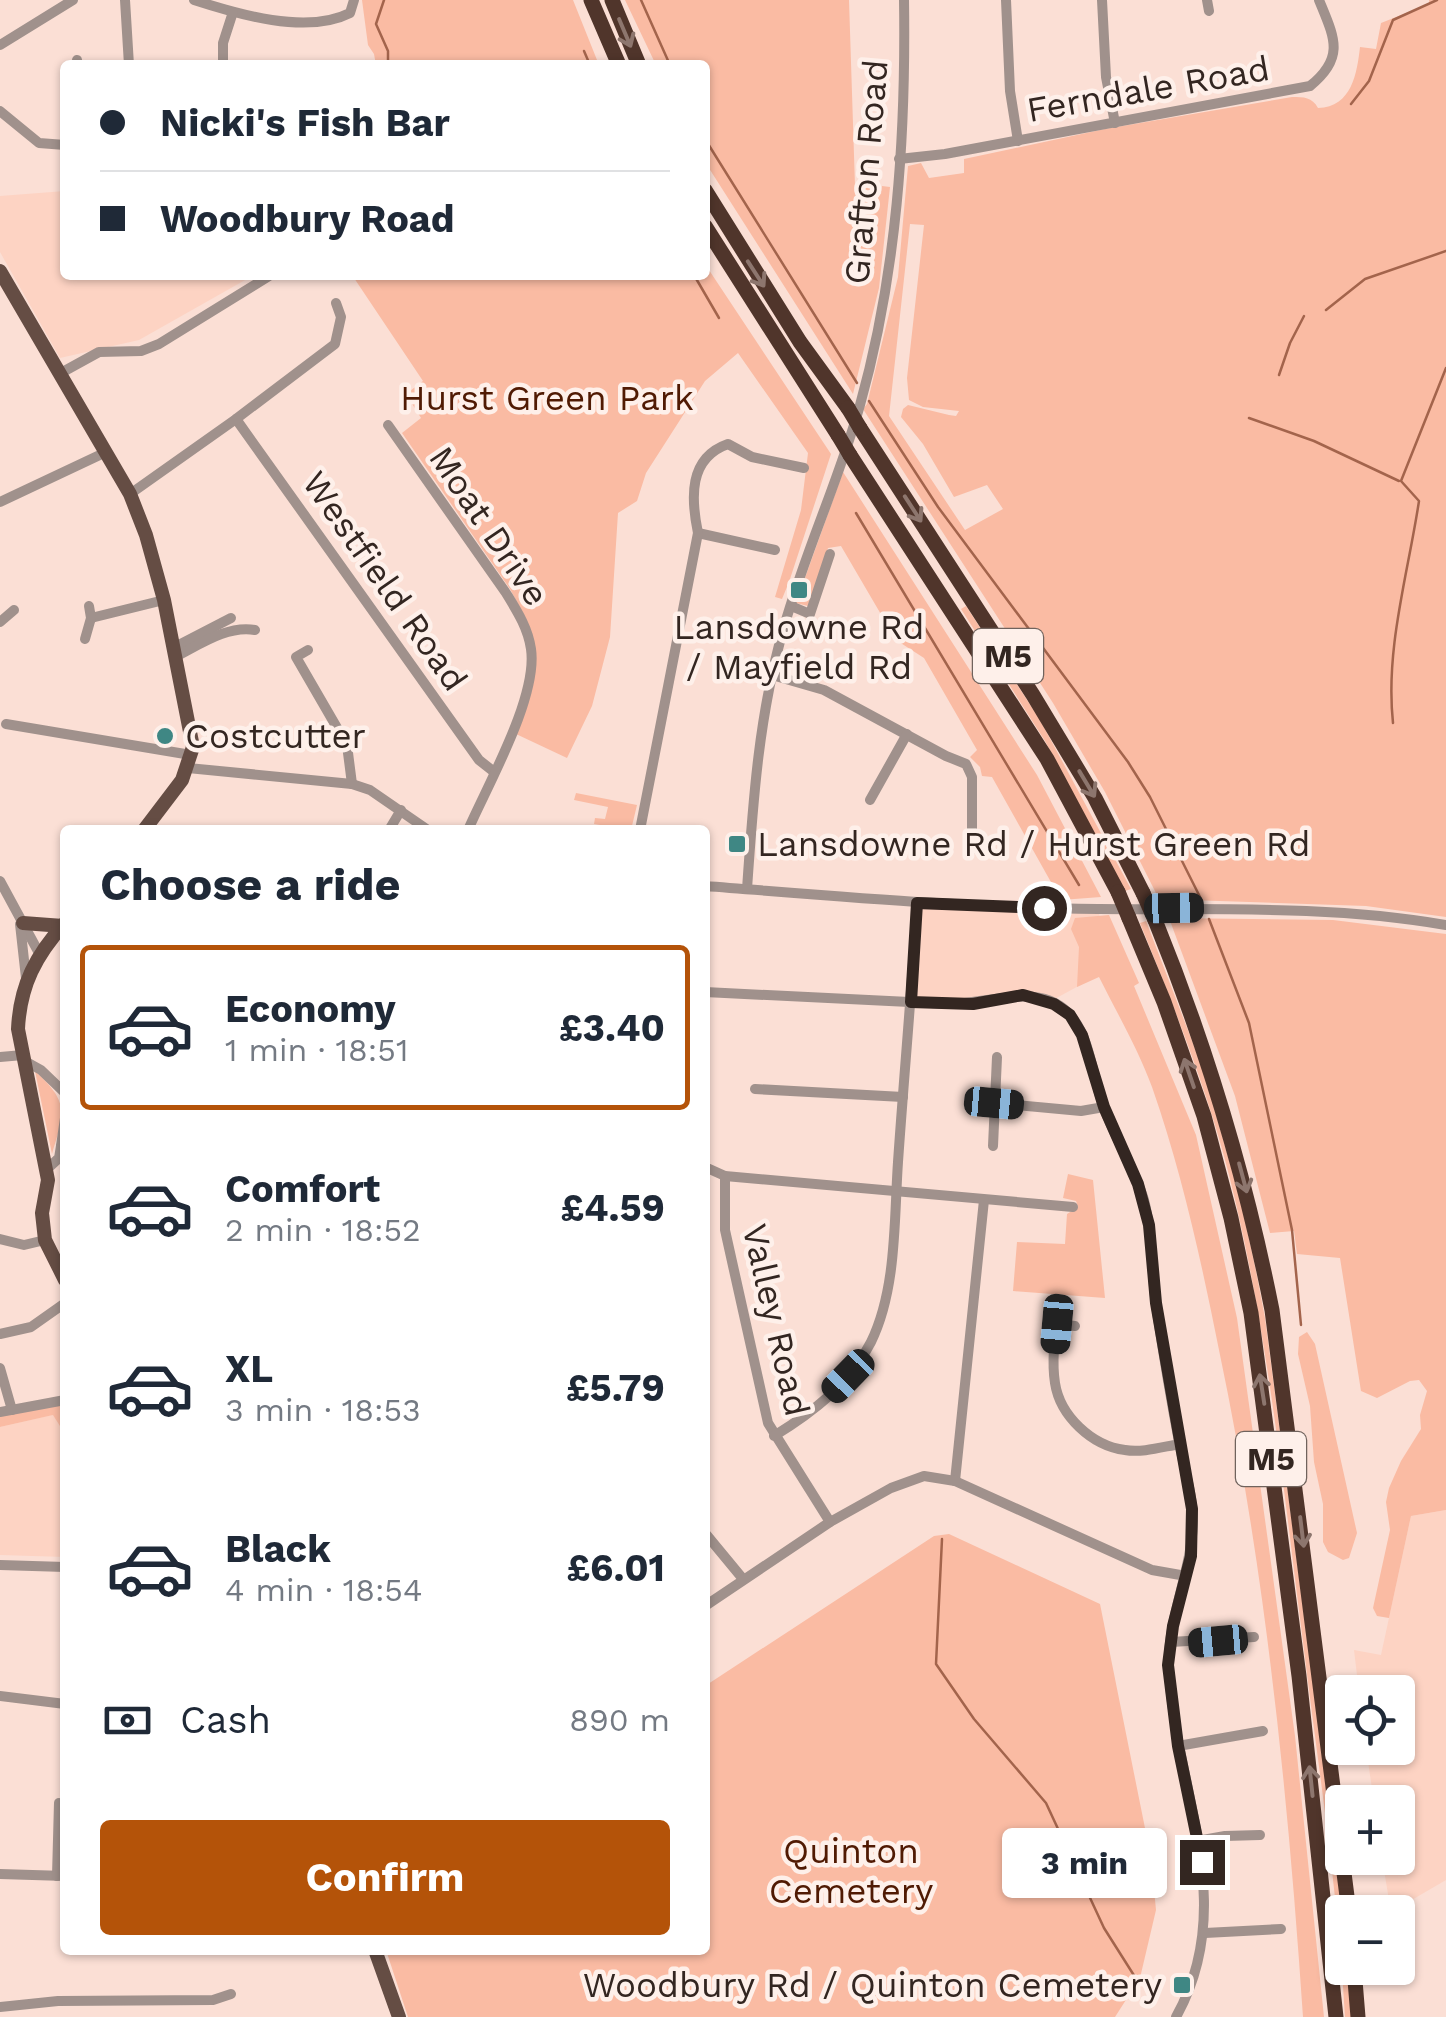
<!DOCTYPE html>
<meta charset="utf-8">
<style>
body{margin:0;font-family:"Work Sans",sans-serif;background:#f2f2f3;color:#1f2937;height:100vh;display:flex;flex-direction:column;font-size:38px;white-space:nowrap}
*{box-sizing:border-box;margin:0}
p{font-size:32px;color:#747a83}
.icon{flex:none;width:55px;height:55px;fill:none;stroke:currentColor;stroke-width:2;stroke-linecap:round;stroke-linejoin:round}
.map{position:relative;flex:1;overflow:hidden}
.panel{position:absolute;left:60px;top:825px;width:650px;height:1130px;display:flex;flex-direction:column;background:#fff;border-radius:10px;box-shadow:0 2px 8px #0004}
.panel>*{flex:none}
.hud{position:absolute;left:60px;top:60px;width:650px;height:220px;border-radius:10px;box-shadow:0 2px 8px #0004;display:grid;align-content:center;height:220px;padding:0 40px;background:#fff}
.tools{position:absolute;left:1325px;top:1675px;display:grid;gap:20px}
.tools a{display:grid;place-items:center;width:90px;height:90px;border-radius:10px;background:#fff;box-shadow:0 2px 8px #0004;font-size:50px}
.end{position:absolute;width:45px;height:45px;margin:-22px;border:12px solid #332621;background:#fff;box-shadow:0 0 0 5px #fff}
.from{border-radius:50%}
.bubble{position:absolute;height:70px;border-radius:10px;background:#fff;box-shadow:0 2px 8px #0004;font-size:32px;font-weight:700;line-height:70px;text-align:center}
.car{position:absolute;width:30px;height:60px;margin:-30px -15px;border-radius:12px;box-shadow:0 0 8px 2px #0007;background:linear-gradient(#222 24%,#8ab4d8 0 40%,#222 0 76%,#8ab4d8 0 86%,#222 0)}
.hud b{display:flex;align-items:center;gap:35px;height:95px;font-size:38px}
.hud b+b{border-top:2px solid #e0e1e3}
.hud i{width:25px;height:25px;background:#1f2937}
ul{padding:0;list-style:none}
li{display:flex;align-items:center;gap:30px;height:165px;margin:0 20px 15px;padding:0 20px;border:5px solid transparent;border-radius:10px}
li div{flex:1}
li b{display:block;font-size:38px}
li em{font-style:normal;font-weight:700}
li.active{border-color:#b45309}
li>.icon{width:90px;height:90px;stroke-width:1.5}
h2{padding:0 40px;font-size:45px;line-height:120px}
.pay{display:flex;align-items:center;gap:25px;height:110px;padding:0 40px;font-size:38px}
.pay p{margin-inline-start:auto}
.button{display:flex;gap:20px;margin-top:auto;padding:20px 40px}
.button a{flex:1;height:115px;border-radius:10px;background:#b45309;color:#fff;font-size:40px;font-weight:700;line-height:115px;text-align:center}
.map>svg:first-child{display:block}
.built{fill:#fdd3c3}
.green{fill:#fabba3;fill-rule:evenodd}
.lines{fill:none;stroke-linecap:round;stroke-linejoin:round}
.stream{stroke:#a3644c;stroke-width:2.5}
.minor{stroke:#a0918c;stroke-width:10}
.major{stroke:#654d44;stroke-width:14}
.highway{stroke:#50352b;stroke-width:15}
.highway-bridge{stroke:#50352b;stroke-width:15}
.oneway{stroke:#8d766e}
.route{stroke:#332621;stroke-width:12}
.poi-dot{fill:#3f8784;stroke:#fef0ea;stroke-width:4}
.labels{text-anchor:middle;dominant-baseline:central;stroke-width:9;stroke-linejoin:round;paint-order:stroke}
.shield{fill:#fef0ea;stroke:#70635d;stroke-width:2.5}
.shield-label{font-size:32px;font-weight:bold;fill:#332621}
.street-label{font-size:35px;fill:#332621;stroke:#fef0ea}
.park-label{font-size:35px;fill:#501a03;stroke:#fef0ea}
.poi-label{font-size:35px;fill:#332621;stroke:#fef0ea;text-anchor:start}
</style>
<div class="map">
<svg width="1446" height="2017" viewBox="0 0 1446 2017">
<rect width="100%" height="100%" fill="#fbdfd5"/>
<g class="built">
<polygon points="65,191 65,275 254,275 139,340 60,358 0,252 0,196"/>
<polygon points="917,903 1098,909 1110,969 1049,1002 1038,998 911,1003"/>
<polygon points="65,1412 65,1557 0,1555 0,1427"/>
<polygon points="1446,1510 1446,1880 1391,1912 1382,1858 1398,1858 1398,1802 1374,1802 1366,1748 1398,1748 1398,1692 1359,1692 1354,1650 1381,1655 1411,1516"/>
</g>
<g class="green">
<polygon points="362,0 573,0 599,65 376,65 374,54 368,45"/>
<polygon points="625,0 849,0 855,186 872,185 872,193 881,194 882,186 890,187 879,288 853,394 705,162 705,65 656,65"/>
<path d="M1429,0H1446V917L1366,906L1159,899L1105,792L1053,703L863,409L867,404L898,277L908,166L921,163L929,178L964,173V159L1105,129L1292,97C1304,97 1312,97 1318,108C1352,107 1357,73 1360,47L1376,49L1381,23L1429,4ZM910,224L924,225L907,378L909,400L923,407L959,411L956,416L949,415L908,405L903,409L901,417L923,444L954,497L987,485L1003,509L965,530L889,416Z"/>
<polygon points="705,264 831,454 789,582 782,599 775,597 801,510 808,453 738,353 705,381 646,473 637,501 618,513 610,637 592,706 567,758 516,734 533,683 526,619 510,589 402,433 421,418 406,394 423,381 352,275 705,275"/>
<polygon points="843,472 1037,775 1101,897 1061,900 992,777 982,776 980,767 970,757 977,750 924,658 896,640 841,546 828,548 808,606 796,603"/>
<polygon points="966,606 1040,720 1131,889 1125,891 1045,741 961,609"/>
<polygon points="576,793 637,805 631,830 594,824 595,818 605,819 608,807 574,800"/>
<path d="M1109,915L1139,983L1134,986L1196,1135L1237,1318L1295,1736L1324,2017H1303C1288,1793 1265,1569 1219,1350C1201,1260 1182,1173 1152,1087C1138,1049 1117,1013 1099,977L1077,987L1079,947L1071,929L1075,918Z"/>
<polygon points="1169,918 1333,920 1446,934 1446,1510 1411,1516 1389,1618 1377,1616 1373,1608 1390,1530 1386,1502 1389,1488 1401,1461 1421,1429 1420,1415 1427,1391 1419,1380 1410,1381 1377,1398 1361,1391 1340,1258 1297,1254 1294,1231 1270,1233 1235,1096"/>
<path d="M1146,921L1204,1072L1241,1202L1256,1271L1265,1318L1343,1912L1342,1968H1348L1352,2017H1345C1338,1891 1318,1766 1303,1642C1283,1487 1268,1331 1230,1179C1208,1091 1174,1007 1140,923Z"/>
<path d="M35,1071C69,1102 65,1112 52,1154Z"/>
<polygon points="1068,1174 1093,1180 1105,1298 1013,1291 1017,1242 1065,1244 1067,1214 1078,1207 1076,1201 1063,1198"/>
<polygon points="1307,1332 1315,1344 1357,1533 1349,1558 1343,1560 1328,1552 1323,1542 1323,1504 1314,1462 1310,1406 1298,1354 1299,1337"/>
<polygon points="65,1403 65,1434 53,1415 0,1427 0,1416"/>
<polygon points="949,1534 1100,1604 1151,1858 1156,1910 1140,1978 1115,2017 408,2017 386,1950 705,1950 705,1686 934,1536"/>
</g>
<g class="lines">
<g class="stream">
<polyline points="384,0 376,24 388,51 388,65"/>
<polyline points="641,0 670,65"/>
<polyline points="584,51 590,65"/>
<polyline points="1351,104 1369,81 1393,20 1437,0"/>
<polyline points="705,139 857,383"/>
<polyline points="694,275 719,318"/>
<polyline points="1326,310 1365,279 1446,251"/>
<polyline points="1279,375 1290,343 1304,316"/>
<polyline points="869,401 938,507 1128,762 1150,797 1202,901"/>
<polyline points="1249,418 1314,441 1399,481"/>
<polyline points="856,513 1079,885"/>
<path d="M1393,723C1385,649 1408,574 1419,501L1401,481L1446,368"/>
<polyline points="1209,919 1249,1023 1292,1230 1301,1325"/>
<polyline points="942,1539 936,1664 974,1719 1046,1803 1104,1928 1135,1977"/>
</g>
<g class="minor">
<polyline points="125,0 129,65"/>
<path d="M194,0C237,14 307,35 350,13L354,0"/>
<polyline points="1006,0 1010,91 1018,141"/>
<polyline points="1102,0 1106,77 1115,123"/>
<polyline points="1207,0 1209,11"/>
<polyline points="0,45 73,0"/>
<polyline points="77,60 78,65"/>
<polyline points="223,65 223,43 233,12"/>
<polyline points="0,111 39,143 65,145"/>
<path d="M899,159L945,154L1310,86C1346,57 1334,37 1319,0"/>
<polyline points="59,374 99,352 141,351 159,344 269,276"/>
<polyline points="236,419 479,760 493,771"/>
<path d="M388,425L506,593C517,611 528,628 531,649C538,697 488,784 468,830"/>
<polyline points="130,494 236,419 335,344 341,317 336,303"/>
<polyline points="0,502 104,453"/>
<polyline points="698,533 775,550"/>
<polyline points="791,606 810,614 830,554"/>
<polyline points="91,618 164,600"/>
<polyline points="0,622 14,610"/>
<polyline points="85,639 91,618 89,606"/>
<polyline points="173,648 231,618"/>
<polyline points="308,650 296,657 347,745 352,784"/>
<path d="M175,657C199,645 227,625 255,630"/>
<polyline points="772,675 824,690 946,756 966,764 972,777 972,849"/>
<polyline points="6,724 191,755"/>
<polyline points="188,768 352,784 370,790 428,830"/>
<polyline points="870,800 907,734"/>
<polyline points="389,830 401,810"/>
<path d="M640,830L698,533C691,499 688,458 728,444L752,457L804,468"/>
<polyline points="0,881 39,953"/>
<path d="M705,886C836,896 967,908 1098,909C1215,910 1331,905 1446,925"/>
<path d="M747,889C753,801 759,713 784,627C805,552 839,480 860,405C897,273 906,136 904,0"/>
<polyline points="20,924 26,978"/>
<path d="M705,992L950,1004C990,1004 1042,980 1072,1017C1090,1039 1093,1076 1102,1103C1113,1136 1134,1166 1144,1200C1153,1235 1151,1270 1156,1305C1163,1352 1171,1400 1180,1447C1185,1472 1193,1496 1193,1521C1192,1572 1166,1620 1169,1670C1175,1789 1240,1903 1176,2017"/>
<polyline points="0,1057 23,1055"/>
<polyline points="23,1060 41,1070 65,1093"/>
<polyline points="755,1089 903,1097"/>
<polyline points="994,1103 1081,1111 1104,1107"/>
<polyline points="61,1146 65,1118"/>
<polyline points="993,1146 997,1057"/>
<polyline points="705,1167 725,1176 1073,1207"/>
<polyline points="46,1170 59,1158 61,1146 65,1147"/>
<polyline points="725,1176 725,1230 768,1423 830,1522"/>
<polyline points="0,1239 24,1245 45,1240"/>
<path d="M1059,1304C1056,1330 1051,1358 1055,1383C1060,1416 1092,1446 1125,1450C1142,1453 1162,1447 1180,1444"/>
<polyline points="1057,1324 1075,1326"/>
<polyline points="0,1334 31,1327 65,1303"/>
<polyline points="0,1368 12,1410"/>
<polyline points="0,1412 65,1400"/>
<path d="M774,1436C813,1412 850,1384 871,1342C897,1289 894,1219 898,1162C904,1075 912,989 917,903"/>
<polyline points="955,1481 984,1200"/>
<polyline points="705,1533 743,1579"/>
<polyline points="0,1565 65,1567"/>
<polyline points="705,1606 830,1522 891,1488 924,1476 955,1481 1152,1570 1186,1576"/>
<polyline points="1171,1642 1254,1637"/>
<polyline points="0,1696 65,1704"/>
<polyline points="1178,1746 1263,1731"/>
<polyline points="1197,1841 1225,1836 1260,1835"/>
<polyline points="0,1874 65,1876"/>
<polyline points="57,1876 59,1803"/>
<polyline points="1205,1933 1281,1929"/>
<polyline points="0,2007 58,2001 213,2000 231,1994"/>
</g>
<g class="major">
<polyline points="0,271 130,494 146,535 164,600 193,747 182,780 144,830"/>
<polyline points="23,923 63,926"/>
<path d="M65,923C36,955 20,985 18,1029L48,1180L42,1213L45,1240L65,1280"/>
<polyline points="375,1950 399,2017"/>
</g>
<g class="highway">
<polyline points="591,0 619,65"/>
<polyline points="612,0 639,65"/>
<polyline points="705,190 800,342 848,408"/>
<polyline points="705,226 838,435"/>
<polyline points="860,428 1033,695 1095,798 1143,893"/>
<polyline points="850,455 1047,759 1118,892"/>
<polyline points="1129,918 1164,1002 1204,1116 1231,1218 1251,1313 1299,1676 1336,2017"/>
<path d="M1155,920C1207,1048 1245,1174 1272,1310L1349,1912"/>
<polyline points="1354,1968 1358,2017"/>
</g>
<g class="highway-bridge">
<polyline points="848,408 860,428"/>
<polyline points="838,435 850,455"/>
<polyline points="1118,892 1129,918"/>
<polyline points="1143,893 1155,920"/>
</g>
</g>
<defs><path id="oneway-shaft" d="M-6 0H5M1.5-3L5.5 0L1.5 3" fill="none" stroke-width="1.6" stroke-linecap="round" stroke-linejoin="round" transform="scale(2.5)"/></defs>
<g class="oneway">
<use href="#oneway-shaft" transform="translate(625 33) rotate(67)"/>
<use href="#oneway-shaft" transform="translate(756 274) rotate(57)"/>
<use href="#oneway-shaft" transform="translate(913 509) rotate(57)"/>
<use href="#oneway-shaft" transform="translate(1087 784) rotate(59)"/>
<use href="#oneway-shaft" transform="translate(1189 1073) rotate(-109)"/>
<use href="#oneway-shaft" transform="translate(1243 1178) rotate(75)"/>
<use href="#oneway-shaft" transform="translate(1262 1389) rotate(-99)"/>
<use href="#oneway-shaft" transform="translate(1302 1532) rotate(83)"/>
<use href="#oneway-shaft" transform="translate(1311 1781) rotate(-96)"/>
</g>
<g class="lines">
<polyline class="route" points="1044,908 917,903 911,1002 973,1004 1023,995 1054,1004 1070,1015 1082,1035 1104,1107 1138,1184 1149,1225 1156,1303 1192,1509 1191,1556 1173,1626 1168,1665 1178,1746 1202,1862"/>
</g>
<g class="poi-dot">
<rect x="789" y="580" width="20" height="20" rx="5"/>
<circle cx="165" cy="736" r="10"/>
<rect x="727" y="834" width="20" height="20" rx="5"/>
<rect x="1172" y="1975" width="20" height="20" rx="5"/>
</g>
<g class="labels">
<g class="shield">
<rect x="973" y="629" width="70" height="54" rx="8"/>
<rect x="1236" y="1432" width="70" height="54" rx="8"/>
</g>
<g class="shield-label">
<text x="1008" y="656">M5</text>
<text x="1271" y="1459">M5</text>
</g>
<g class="street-label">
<text transform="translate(1148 89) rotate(-10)">Ferndale Road</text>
<text transform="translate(866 172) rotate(-85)">Grafton Road</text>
<text transform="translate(489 526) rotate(56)">Moat Drive</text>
<text transform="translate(385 581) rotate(55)">Westfield Road</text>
<text transform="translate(776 1320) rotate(77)">Valley Road</text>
</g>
<g class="park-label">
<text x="547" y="398">Hurst Green Park</text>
<text x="851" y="1851">Quinton<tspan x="851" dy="40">Cemetery</tspan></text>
</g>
<g class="poi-label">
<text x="799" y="627" text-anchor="middle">Lansdowne Rd<tspan x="799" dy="40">/ Mayfield Rd</tspan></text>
<text x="185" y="736">Costcutter</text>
<text x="757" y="844">Lansdowne Rd / Hurst Green Rd</text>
<text x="1162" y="1985" text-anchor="end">Woodbury Rd / Quinton Cemetery</text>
</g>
</g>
</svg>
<div class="tools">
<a><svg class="icon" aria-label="locate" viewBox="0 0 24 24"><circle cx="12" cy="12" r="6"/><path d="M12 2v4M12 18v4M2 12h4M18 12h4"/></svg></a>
<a>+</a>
<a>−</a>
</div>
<i class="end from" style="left:1044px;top:908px"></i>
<i class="end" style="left:1202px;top:1862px"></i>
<div class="bubble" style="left:1002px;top:1828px;width:165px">3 min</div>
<i class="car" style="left:1174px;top:908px;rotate:89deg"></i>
<i class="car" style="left:994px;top:1103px;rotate:95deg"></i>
<i class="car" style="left:1057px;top:1324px;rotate:185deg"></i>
<i class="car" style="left:848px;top:1376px;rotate:224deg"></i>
<i class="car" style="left:1218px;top:1641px;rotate:265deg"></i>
<div class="hud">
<b><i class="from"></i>Nicki's Fish Bar</b>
<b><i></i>Woodbury Road</b>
</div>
<section class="panel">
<h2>Choose a ride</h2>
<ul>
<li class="active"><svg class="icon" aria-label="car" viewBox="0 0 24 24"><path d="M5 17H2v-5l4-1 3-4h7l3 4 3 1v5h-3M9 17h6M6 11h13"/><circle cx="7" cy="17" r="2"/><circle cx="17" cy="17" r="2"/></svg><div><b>Economy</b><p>1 min · 18:51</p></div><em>£3.40</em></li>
<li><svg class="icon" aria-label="car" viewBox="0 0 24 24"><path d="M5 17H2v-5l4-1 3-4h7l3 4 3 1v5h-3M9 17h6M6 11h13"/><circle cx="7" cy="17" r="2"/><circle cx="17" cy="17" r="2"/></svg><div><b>Comfort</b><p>2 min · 18:52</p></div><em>£4.59</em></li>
<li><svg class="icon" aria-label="car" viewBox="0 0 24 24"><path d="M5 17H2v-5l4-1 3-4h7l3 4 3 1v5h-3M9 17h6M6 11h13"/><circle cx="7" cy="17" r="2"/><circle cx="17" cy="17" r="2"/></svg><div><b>XL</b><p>3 min · 18:53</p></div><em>£5.79</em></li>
<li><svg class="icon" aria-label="car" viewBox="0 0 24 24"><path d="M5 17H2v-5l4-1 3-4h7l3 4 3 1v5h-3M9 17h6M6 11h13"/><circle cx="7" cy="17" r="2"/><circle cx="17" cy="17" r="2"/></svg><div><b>Black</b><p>4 min · 18:54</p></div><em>£6.01</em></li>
</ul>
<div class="pay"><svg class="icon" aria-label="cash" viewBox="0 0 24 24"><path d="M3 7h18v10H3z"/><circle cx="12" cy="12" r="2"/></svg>Cash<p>890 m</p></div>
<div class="button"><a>Confirm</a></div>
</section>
</div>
